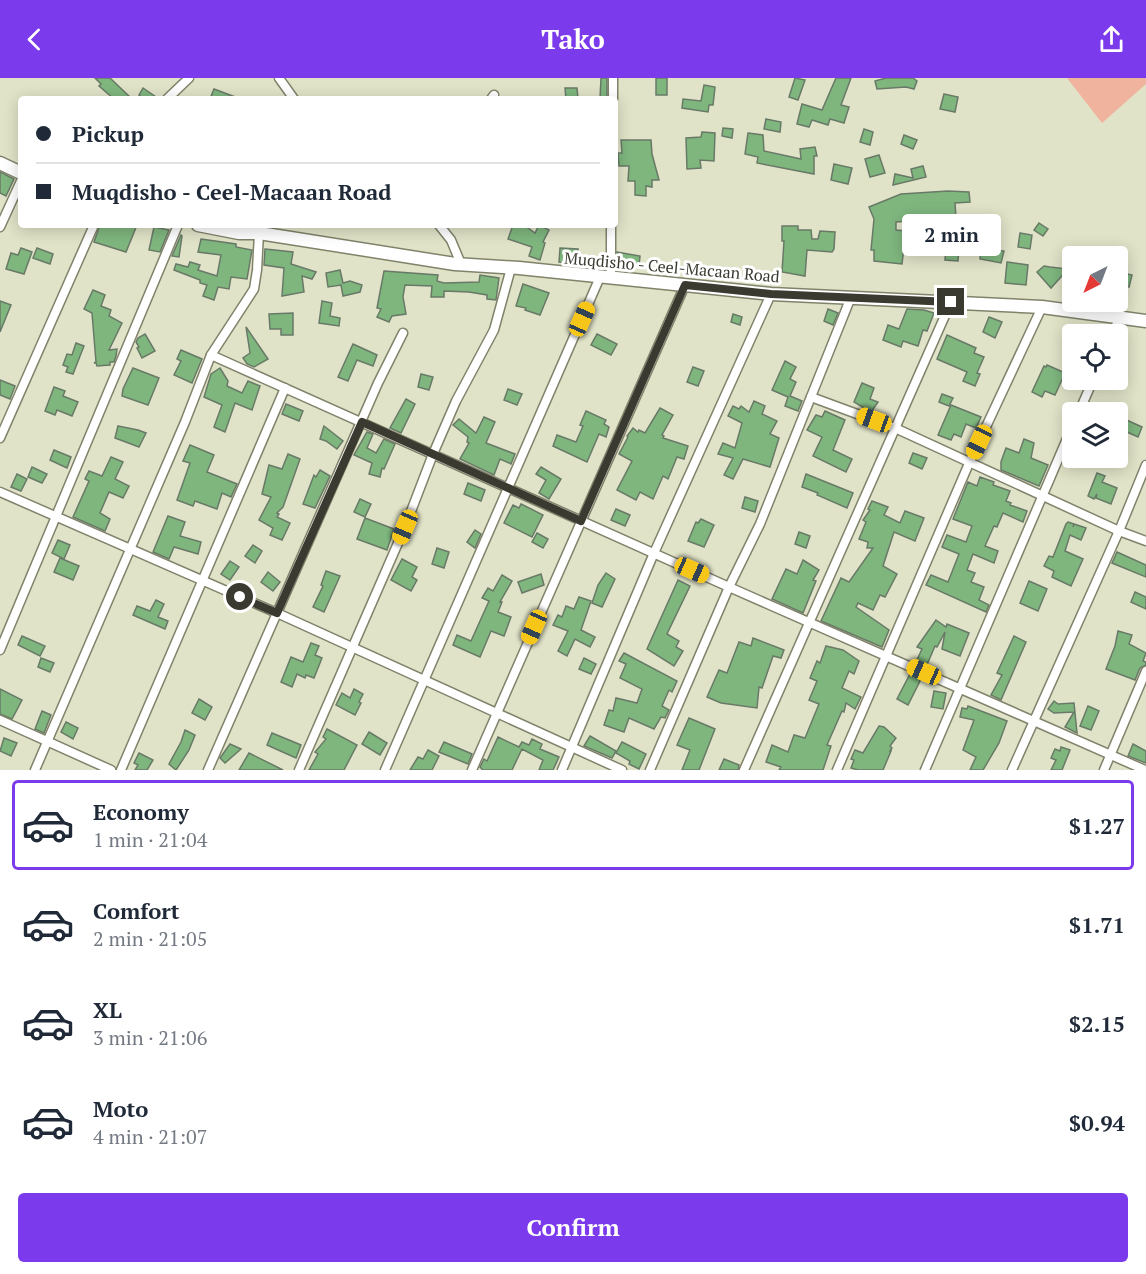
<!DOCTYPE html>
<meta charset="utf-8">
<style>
body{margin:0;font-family:"PT Serif",serif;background:#f2f2f3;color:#1f2937;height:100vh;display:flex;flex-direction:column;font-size:22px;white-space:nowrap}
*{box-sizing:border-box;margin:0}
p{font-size:20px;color:#747a83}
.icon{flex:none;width:33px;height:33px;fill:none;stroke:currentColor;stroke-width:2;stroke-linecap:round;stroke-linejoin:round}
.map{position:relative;height:692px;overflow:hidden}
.details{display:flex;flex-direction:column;background:#fff;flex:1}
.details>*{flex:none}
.top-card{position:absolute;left:18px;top:18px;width:600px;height:132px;border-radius:6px;box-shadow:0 3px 15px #0003;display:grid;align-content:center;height:132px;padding:0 18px;background:#fff}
.needle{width:39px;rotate:222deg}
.buttons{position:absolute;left:1062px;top:168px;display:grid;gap:12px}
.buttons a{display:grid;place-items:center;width:66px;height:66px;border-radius:6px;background:#fff;box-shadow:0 3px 15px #0003;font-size:30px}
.end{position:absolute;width:27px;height:27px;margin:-14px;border:8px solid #3a3a30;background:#fff;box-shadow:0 0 0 3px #fff}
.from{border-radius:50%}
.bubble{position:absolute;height:42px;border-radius:6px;background:#fff;box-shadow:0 3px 15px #0003;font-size:20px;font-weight:800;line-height:42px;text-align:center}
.car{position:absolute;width:18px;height:36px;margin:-18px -9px;border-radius:8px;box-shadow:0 0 4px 2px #0007;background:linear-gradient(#f5c518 24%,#345 0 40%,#f5c518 0 76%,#345 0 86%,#f5c518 0)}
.top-card b{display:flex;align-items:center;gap:21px;height:57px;font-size:22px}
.top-card b+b{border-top:2px solid #e0e1e3}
.top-card i{width:15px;height:15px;background:#1f2937}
ul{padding:10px 0 0;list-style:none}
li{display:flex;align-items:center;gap:18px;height:90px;margin:0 12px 9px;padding:0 6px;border:3px solid transparent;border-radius:6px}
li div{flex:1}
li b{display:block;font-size:22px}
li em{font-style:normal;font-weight:800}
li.selected{border-color:#7c3aed}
li>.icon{width:54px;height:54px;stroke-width:1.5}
.primary-button{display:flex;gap:12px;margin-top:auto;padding:12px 18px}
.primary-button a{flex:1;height:69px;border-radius:6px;background:#7c3aed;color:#fff;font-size:24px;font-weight:800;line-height:69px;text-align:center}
header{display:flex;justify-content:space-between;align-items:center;height:78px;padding:0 18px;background:#7c3aed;color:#fff;font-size:27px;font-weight:800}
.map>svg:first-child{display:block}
.green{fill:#f0b39d}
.building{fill:#7fb67e;stroke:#687a67;stroke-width:1.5}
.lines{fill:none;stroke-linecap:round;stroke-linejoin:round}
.street-casing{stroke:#81826a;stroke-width:11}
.secondary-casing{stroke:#81826a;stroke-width:15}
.street{stroke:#fff;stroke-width:8}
.secondary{stroke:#fff;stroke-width:12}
.route{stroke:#3a3a30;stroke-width:8}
.labels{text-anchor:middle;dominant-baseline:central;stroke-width:6;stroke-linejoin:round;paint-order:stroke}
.street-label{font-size:16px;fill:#3a3a30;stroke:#fff}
</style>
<header><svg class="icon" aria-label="back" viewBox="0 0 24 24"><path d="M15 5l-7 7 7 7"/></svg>Tako<svg class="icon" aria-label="share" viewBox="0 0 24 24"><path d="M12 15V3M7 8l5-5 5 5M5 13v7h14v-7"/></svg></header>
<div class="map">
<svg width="1146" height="692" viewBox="0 0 1146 692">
<rect width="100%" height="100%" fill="#e1e3c8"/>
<polygon class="green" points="1067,0 1146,0 1146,6 1102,45"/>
<g class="building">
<polygon points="95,0 110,0 132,21 114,21 99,8 101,6"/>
<polygon points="601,0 607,0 607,21 600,21"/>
<rect x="656" y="0" width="11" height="17"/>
<polygon points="795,0 805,2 798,22 789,19"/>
<polygon points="836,0 851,0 841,27 849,29 844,45 830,41 828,47 812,42 809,49 797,46 802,26 822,32"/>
<polygon points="886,0 913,0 917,3 914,11 906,9 877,11 875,3"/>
<polygon points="704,7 715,9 713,27 709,27 708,34 682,30 683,21 701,23"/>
<polygon points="143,10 159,21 144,21 139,17"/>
<polygon points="565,10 577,10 578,21 566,21"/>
<polygon points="214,11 238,20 238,21 210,21"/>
<polygon points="944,16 958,19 955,34 940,31"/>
<polygon points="766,41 781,44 780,54 764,51"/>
<polygon points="723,50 733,51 732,60 722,58"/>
<polygon points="864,51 873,54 870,67 860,64"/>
<polygon points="702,54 715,55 714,83 700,82 701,90 687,91 686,60 701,59"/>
<polygon points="748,55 763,57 764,73 801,81 800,71 815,69 817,78 814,78 814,96 757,85 758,79 745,76"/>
<polygon points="904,57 917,62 913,71 901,66"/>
<polygon points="621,62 651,62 652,76 659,102 652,102 652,109 646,108 646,118 635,117 635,103 628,103 629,88 619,88 618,75 622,75"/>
<polygon points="879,77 885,95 870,99 865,81"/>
<polygon points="834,86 852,90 848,106 831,102"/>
<polygon points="923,88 926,99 893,107 895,96 913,100 911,91"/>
<polygon points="0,94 14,101 6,118 0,115"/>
<polygon points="948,113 969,114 970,124 955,125 956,140 896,144 896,152 906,153 902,186 874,183 874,172 871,172 874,141 869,129 901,116"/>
<polygon points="1039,145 1048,151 1043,158 1034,152"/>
<polygon points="100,147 137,147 126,174 94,164"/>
<polygon points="513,147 524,147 535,155 539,147 549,152 543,164 545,165 540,182 529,178 532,169 508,161"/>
<polygon points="782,148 798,148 798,152 811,152 812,161 818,161 820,153 835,154 834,171 832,174 807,172 805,198 782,194 784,163 782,163"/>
<polygon points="154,149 169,152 160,174 149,172"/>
<polygon points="931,155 951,156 950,166 933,168"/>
<polygon points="1020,155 1032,157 1030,171 1018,169"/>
<polygon points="181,157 182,158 179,179 172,178"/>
<polygon points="201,161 236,166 236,169 252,172 247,201 231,199 229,211 218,209 214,222 203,218 207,207 200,205 200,202 174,192 176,186 188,189 190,184 200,187 198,192 217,198 221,177 198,174"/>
<polygon points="946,169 959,170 958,183 945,182"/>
<polygon points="981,169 1004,173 1001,185 980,181"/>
<polygon points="21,170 32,174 24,196 6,191 11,175 18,177"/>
<polygon points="37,170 53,176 50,186 33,180"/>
<polygon points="560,170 578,171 576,186 559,184"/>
<polygon points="265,171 293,174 291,186 316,194 312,201 302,198 304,214 282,218 284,190 264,187"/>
<polygon points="617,174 640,178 639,188 617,187"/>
<polygon points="1007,184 1028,187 1026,207 1005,205"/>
<polygon points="1044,188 1050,189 1068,191 1051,210 1037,194"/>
<polygon points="340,192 343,205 350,203 362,207 360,214 343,218 341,207 328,209 326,195"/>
<polygon points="384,193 438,197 437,203 444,205 479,204 480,197 499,200 496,222 487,221 487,217 469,214 444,213 444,219 431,219 432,208 405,207 403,219 406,236 392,238 389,244 377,239 381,231 377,230"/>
<polygon points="1118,194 1132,197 1129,209 1118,206"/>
<polygon points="523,206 549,215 540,237 525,232 526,230 516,228"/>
<polygon points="93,212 105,217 101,228 111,232 109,238 122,245 109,272 117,271 116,278 114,284 110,284 110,287 97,288 96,285 94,285 96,284 92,235 84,231"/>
<polygon points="0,223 11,227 0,254"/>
<polygon points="322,223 332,225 330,238 340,240 339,248 319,245"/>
<polygon points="828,231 838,235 833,247 824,243"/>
<polygon points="907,231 924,232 934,235 927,253 923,252 918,268 903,263 901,269 883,262 888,247 899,251"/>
<polygon points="293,235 293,257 281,257 281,251 270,251 269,236"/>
<polygon points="733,236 742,239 740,247 731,244"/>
<polygon points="989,239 1002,244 995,260 983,254"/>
<polygon points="246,249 268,281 254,289 247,286 243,280 250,275"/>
<polygon points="145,256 155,273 142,280 137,270 139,269 136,264 138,260"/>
<polygon points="597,256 617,266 611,277 591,267"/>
<polygon points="947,257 976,270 974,275 984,279 977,295 980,296 975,308 963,303 967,294 937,281"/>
<polygon points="76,265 84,268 73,296 66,294 68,289 63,287 67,276 72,277"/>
<polygon points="353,266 377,277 373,288 357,282 348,303 338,299"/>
<polygon points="181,272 202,281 192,305 174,297 181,283 177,281"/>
<polygon points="785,283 796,289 790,301 796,304 790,318 802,323 798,333 785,328 788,319 772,312"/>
<polygon points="1047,287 1065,295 1055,317 1045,313 1042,319 1032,314 1044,288 1046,289"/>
<polygon points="693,289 704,293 698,308 687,304"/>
<polygon points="133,290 159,300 148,327 122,318 123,311"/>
<polygon points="220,290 228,303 227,308 242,315 248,303 260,308 252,332 235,325 225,354 214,349 222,327 204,319 211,296"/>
<polygon points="421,296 433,299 429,312 418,309"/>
<polygon points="0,302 15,308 10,321 0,317"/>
<polygon points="862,305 874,310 870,321 878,324 871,334 854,324"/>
<polygon points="54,309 65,313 63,318 78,324 72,338 57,332 55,337 45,333"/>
<polygon points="508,311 522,316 517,327 504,322"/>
<polygon points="942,316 953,320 949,328 939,324"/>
<polygon points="406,321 415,326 401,355 390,350"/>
<polygon points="754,323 765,328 762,336 777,343 770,356 779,360 770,389 743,381 733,401 724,397 733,380 718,376 723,365 735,370 742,345 728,338 733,328 739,331 741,328 749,334"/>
<polygon points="286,326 303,333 299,343 282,336"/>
<polygon points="951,327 981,339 976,350 966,346 961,359 954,356 951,362 938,357"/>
<polygon points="660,330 673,337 662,357 664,358 663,360 688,368 684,381 677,379 668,401 663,398 653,421 640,414 636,422 617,412 632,383 619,376 628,359 627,358 633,350 638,354 639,352 645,355"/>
<polygon points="586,333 606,342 604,346 609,349 606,359 599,356 587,384 553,368 557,357 576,364 583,348 580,347"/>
<polygon points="825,333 845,342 833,372 852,381 846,394 813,378 822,359 807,352 816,337 822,339"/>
<polygon points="484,339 495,344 486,365 515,376 511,386 500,381 494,397 460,381 469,365 467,364 468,359 453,347 459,341 476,355"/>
<polygon points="1122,340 1142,349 1138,359 1118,350"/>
<polygon points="118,348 138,352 146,355 139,369 115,360"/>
<polygon points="324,348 343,363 337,371 326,363 320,361"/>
<polygon points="367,354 373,356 367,370 376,375 384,361 395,366 384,391 382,390 380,399 369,396 372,385 354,377"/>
<polygon points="1024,361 1034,365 1031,380 1048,387 1039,408 1001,392 1001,384 1006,370 1019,375"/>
<polygon points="190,367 214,377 207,394 237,406 231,419 222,415 217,431 195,423 193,428 177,422 190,385 183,383"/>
<polygon points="54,372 71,379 67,390 50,382"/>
<polygon points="913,375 927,380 922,391 909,385"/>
<polygon points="288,376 300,381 283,429 277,435 279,436 277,439 290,445 282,462 270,457 273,450 259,442 271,419 262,416 269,387 282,391"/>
<polygon points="111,379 123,384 115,401 129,408 123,420 109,414 100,435 110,441 105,453 73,439 89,403 85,401 89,393 102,398"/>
<polygon points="32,389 47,396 42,405 28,399"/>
<polygon points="541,389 561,401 549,421 539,415 546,402 536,396"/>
<polygon points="320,392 330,398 315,430 303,426 314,397 316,399"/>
<polygon points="1097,395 1105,398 1102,404 1117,410 1111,426 1096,420 1097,416 1094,421 1088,418"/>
<polygon points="17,396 27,401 21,413 11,409"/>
<polygon points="806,396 853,415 847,430 817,417 818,415 802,409"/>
<polygon points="980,399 994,404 993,407 1010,413 1006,423 1011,425 1010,427 1027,433 1023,444 1003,435 997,449 994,448 985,468 998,473 994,485 973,476 967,492 975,495 971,504 984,509 979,522 989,527 986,534 926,507 931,497 948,504 959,476 942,469 947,457 966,464 972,448 953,441 968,404 977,408"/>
<polygon points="468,405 485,412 481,423 464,416"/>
<polygon points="745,419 758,423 755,434 742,430"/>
<polygon points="360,421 371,426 365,439 354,434"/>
<polygon points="872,423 888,429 884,437 900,445 905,433 924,440 915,463 894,454 883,488 897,496 885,519 880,517 873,532 858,525 856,529 889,552 882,569 821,543 841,500 849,504 873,470 867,470 868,464 859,461 866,444 863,442 870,432 868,431"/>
<polygon points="521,426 543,437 532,459 504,445 513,427 519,430"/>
<polygon points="616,431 630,437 625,448 611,442"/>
<polygon points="168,438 185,444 180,458 201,464 198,476 174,469 169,481 153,474"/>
<polygon points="365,440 394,451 387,472 357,461"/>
<polygon points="701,441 714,447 704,469 688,463 696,444 698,445"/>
<polygon points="1068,444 1074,446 1073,449 1074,446 1086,450 1081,462 1070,457 1065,473 1083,481 1071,508 1052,499 1054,493 1044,488 1049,478 1053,479 1066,446"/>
<polygon points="475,452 481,456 475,470 467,464"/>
<polygon points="799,454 810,458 806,470 795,466"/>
<polygon points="537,455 548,461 543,470 532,464"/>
<polygon points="58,462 70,467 64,481 52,475"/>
<polygon points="253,467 262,473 255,485 245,478"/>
<polygon points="437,470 449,474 444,490 432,486"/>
<polygon points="1117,474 1146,487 1146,499 1112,485"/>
<polygon points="60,480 79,488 73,502 54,494"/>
<polygon points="402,481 417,489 412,499 417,502 411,513 391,502"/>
<polygon points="803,482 819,492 813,502 816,503 803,535 772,521 786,491 797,496"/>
<polygon points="230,483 239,489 230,502 221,496"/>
<polygon points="326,493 340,498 324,534 313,529 323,508 321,507"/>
<polygon points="268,494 280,504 273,513 261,504"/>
<polygon points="606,495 615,501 602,529 592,525 598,507"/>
<polygon points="541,496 544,507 522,515 518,504"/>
<polygon points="502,497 512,503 500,524 502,524 498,534 511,539 504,558 491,553 480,579 453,567 457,557 471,563 489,523 482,520 488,510 493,513"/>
<polygon points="678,502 690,508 667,556 679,563 676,569 683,573 674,588 647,571"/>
<polygon points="1029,503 1047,511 1038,533 1020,525"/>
<polygon points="1135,514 1146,519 1146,531 1131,524"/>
<polygon points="579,519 591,523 581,552 595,559 590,569 575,561 567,578 558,573 568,553 553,547 558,537 562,539 566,528 574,531"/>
<polygon points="156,522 164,526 158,539 168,543 165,551 133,537 137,528 150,533"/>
<polygon points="936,542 946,549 947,546 969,555 960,578 942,571 945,554 937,569 935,568 926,589 916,584 922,571 917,569"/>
<polygon points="1118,553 1132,557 1129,566 1146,575 1143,583 1146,584 1146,587 1140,590 1135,602 1106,591 1115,568"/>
<polygon points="22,558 45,568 40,578 18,567"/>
<polygon points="1014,558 1026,564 1001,622 991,617 1002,597 997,595"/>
<polygon points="753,560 784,572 781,580 773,578 762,610 759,609 757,630 721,625 707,619 719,592 727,595 739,564 751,568"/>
<polygon points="311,565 319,568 315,577 322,580 314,600 306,597 305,600 297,596 292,609 281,604 291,579 303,584"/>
<polygon points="826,568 843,572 859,583 854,596 849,593 842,610 861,619 855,631 846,625 844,634 842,633 827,667 831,668 823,692 779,692 781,689 766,684 772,667 788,674 794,657 805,660 819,626 809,622 817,603 810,600 817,583 820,585"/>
<polygon points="624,575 677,603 672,614 669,612 662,628 669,632 665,640 661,639 654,651 629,640 624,654 604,647 609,632 613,633 616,620 637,625 642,611 620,600 626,586 619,583"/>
<polygon points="41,580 54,585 50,594 38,589"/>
<polygon points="584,580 596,586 591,596 579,591"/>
<polygon points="910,596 920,600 920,603 908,627 897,621"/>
<polygon points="0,611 22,622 12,641 0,636"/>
<polygon points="354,611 363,616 359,624 361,625 355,637 336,627 342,615 350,620"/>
<polygon points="934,613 946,615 943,631 931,629"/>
<polygon points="199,621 212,629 205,642 192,635"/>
<polygon points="1054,623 1058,626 1074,625 1077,655 1065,649 1074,634 1054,635 1048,631"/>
<polygon points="968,628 1007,643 999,665 983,692 970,692 976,679 963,672 974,642 960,639 962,630 967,631"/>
<polygon points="1088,628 1099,633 1091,652 1080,648"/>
<polygon points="42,633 51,637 44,655 35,651"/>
<polygon points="689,640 715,651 699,692 682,692 690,672 677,667"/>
<polygon points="66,644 78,650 73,661 61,654"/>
<polygon points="879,648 884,649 896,660 890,668 892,670 890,673 891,673 883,692 858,692 851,690 854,682 851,681 855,672 863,675"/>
<polygon points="327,651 357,667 344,692 309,692 318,676 315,674 326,661 323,659"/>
<polygon points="185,652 195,657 189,672 176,692 169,686 181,664"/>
<polygon points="369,654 387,665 380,677 362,666"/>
<polygon points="272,655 301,667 296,680 267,667"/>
<polygon points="590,658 616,673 612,680 584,668"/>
<polygon points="498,659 519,669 522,664 529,667 532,661 542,666 540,671 559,679 553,692 539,692 543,682 522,671 512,692 483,692 480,689 484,681 487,683"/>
<polygon points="4,660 17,665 11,678 0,673"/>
<polygon points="444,664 472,676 468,686 439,674"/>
<polygon points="622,664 646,676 639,691 629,686 630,683 616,675"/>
<polygon points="230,666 241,671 225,685 220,680"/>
<polygon points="1133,666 1146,673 1146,685 1128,678"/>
<polygon points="1061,669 1070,672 1062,692 1051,692 1056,682 1051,680 1055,671 1060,673"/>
<polygon points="428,672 439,678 432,692 410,692 418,679 423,681"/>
<polygon points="139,675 153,682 147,692 135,692 138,687 134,685"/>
<polygon points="249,675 283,692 239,692"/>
<polygon points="724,681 739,687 738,692 719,692"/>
</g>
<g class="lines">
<g class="street-casing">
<g id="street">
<polyline points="279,0 294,21"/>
<polyline points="167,21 189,0"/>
<polyline points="491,21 494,17"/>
<polyline points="613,21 613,0"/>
<polyline points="439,147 451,162 461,186"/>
<polyline points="0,149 21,103"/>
<polyline points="611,200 611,147"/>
<polyline points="1112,256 1120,239"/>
<polyline points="211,277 729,509 1145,692"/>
<polyline points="811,319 895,350 1119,453 1146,463"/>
<polyline points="1079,334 1093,302"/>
<polyline points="0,360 94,147"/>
<polyline points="0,414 277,535 622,692"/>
<polyline points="0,572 178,147"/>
<polyline points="0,642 111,692"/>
<polyline points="35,692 185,344 211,277 254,211 257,192 259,155"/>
<polyline points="121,692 285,310"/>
<polyline points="208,692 378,305 403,255"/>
<polyline points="299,692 405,449 433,376 456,323 494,252 511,190"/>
<polyline points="385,692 600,199"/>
<polyline points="472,692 685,207"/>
<polyline points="562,692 654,475 771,216"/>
<polyline points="650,692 729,509 760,446 851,219"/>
<polyline points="744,692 951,224"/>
<polyline points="837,692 970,383 1042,229"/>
<polyline points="925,692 1072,349"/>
<polyline points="1012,692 1119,453 1146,387"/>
<polyline points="1104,692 1146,593"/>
</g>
</g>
<g class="secondary-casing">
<g id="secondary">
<polyline points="0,85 21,95"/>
<polyline points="198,147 239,155 259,155 455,186 519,190 771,216 1042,229 1146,243"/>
</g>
</g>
<use href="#street" class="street"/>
<use href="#secondary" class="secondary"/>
</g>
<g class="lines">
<polyline class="route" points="240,519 277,535 362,344 581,443 685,207 771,216 951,224"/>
</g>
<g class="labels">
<g class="street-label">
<text transform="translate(672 189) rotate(5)">Muqdisho - Ceel-Macaan Road</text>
</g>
</g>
</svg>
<div class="buttons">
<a><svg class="needle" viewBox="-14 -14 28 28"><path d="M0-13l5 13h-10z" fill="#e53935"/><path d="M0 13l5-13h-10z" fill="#747a83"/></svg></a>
<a><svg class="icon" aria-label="locate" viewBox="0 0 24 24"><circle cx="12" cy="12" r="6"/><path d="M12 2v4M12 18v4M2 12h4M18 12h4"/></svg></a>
<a><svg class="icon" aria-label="layers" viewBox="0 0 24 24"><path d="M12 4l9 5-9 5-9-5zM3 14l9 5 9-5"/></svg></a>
</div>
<i class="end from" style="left:240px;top:519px"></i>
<i class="end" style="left:951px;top:224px"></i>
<div class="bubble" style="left:902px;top:136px;width:99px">2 min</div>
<i class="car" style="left:582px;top:241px;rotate:24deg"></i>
<i class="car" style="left:874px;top:342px;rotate:290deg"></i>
<i class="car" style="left:979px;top:364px;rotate:205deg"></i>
<i class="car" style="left:405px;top:449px;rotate:203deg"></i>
<i class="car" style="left:692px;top:492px;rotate:114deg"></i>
<i class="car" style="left:534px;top:549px;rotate:204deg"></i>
<i class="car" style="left:924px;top:594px;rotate:294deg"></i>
<div class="top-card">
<b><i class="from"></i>Pickup</b>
<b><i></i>Muqdisho - Ceel-Macaan Road</b>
</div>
</div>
<section class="details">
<ul>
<li class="selected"><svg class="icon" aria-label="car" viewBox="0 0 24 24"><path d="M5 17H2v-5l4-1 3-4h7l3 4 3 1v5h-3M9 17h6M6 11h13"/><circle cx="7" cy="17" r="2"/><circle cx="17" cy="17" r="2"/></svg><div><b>Economy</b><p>1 min · 21:04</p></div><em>$1.27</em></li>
<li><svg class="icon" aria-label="car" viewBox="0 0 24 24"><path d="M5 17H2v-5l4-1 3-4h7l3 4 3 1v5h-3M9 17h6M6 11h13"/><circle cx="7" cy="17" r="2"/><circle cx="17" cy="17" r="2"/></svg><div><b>Comfort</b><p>2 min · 21:05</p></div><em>$1.71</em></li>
<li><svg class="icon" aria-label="car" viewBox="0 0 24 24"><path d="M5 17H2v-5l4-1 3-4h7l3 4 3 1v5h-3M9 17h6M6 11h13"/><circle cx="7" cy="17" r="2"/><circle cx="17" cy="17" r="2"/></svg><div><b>XL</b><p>3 min · 21:06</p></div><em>$2.15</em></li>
<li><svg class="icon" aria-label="car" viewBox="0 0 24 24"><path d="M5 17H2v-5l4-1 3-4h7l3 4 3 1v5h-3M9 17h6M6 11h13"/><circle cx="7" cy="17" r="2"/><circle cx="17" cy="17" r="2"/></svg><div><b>Moto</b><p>4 min · 21:07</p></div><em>$0.94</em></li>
</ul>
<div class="primary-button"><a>Confirm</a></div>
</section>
